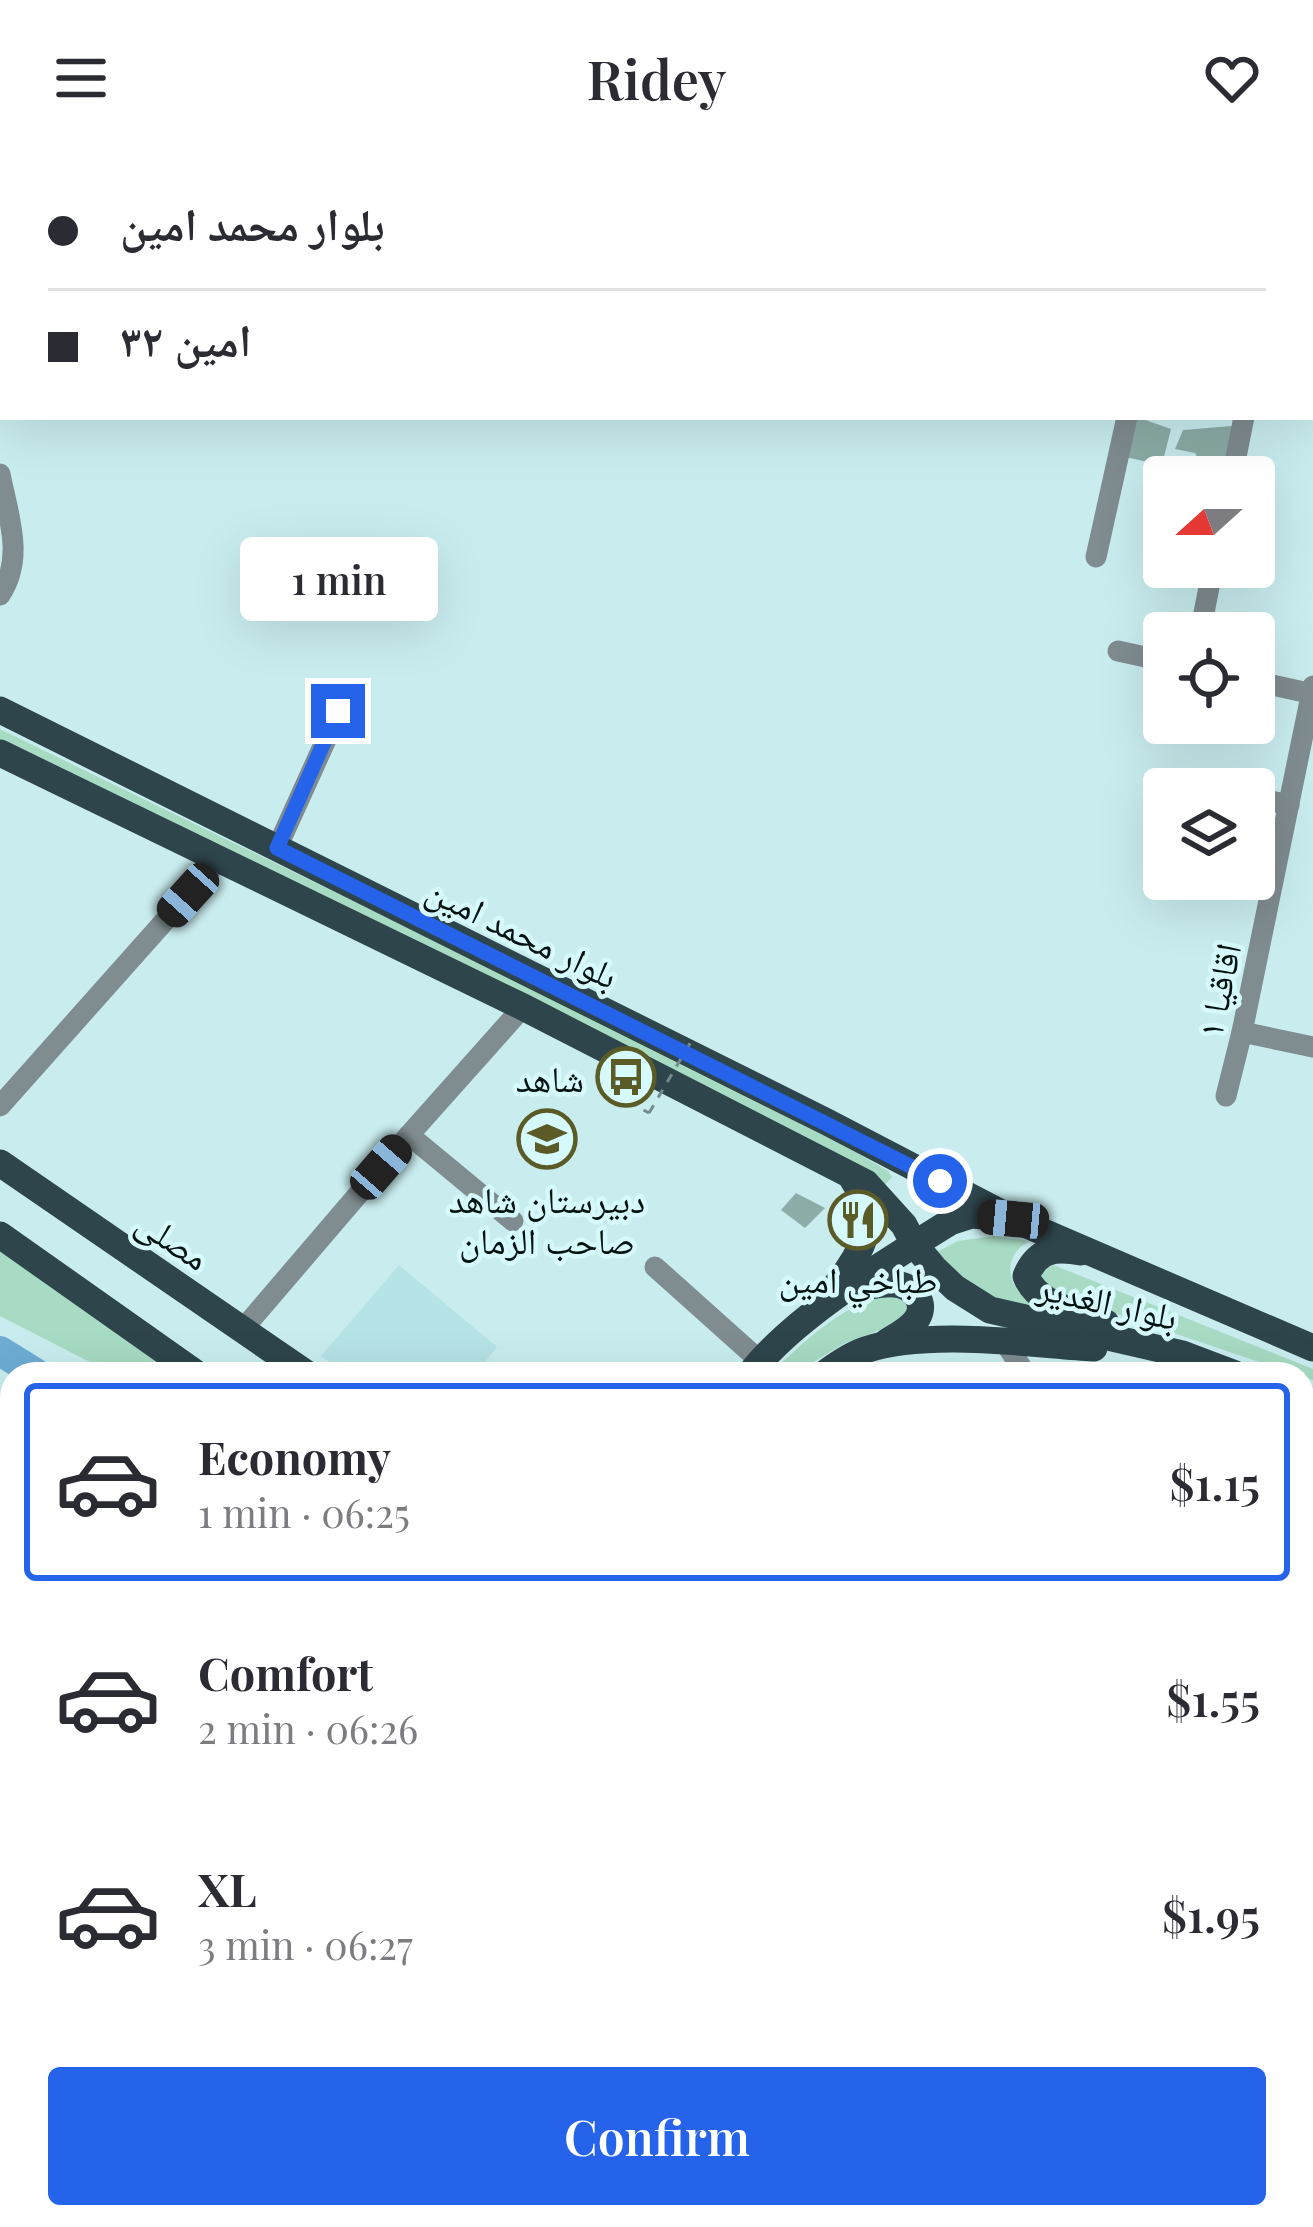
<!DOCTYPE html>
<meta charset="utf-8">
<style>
body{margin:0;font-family:"Playfair Display","Noto Naskh Arabic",serif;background:#f7f7f7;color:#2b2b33;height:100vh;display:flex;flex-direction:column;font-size:45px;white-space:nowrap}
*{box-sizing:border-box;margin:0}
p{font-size:39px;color:#7c7c81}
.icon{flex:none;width:66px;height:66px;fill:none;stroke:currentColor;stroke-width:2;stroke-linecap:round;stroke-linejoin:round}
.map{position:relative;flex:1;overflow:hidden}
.panel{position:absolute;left:0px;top:1206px;width:1314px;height:867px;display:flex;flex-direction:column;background:#fff;border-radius:36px 36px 0 0;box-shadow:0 12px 48px #0002}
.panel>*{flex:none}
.top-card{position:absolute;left:0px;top:0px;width:1314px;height:264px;box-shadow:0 12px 48px #0002;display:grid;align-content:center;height:264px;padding:0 48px;background:#fff}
.needle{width:78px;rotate:249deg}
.tools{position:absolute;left:1143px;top:300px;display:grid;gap:24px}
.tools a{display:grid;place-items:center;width:132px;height:132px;border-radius:12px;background:#fff;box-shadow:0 12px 48px #0002;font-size:60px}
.end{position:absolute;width:54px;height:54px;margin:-27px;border:15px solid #2563eb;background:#fff;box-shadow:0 0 0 6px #fff}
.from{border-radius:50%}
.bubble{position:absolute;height:84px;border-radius:12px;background:#fff;box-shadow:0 12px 48px #0002;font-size:39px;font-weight:600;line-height:84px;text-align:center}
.car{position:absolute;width:36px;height:72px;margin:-36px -18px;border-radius:15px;box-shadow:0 0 9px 3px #0007;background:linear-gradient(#222 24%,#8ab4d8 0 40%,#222 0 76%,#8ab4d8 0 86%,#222 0)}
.top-card b{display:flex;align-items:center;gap:42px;height:114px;font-size:45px}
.top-card b+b{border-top:3px solid #e1e1e2}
.top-card i{width:30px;height:30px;background:#2b2b33}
ul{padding:21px 0 0;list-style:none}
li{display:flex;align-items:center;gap:36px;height:198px;margin:0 24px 18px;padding:0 24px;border:6px solid transparent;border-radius:12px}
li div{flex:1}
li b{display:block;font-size:45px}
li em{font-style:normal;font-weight:600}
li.current{border-color:#2563eb}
li>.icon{width:108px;height:108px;stroke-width:1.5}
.primary-button{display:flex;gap:24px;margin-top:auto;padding:24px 48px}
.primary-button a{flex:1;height:138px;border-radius:12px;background:#2563eb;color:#fff;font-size:48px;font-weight:600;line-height:138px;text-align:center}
header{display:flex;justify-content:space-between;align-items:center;height:156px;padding:0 48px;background:#fff;font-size:54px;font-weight:600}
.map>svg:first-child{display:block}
.built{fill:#b6e3e6}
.green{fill:#a7dbc3}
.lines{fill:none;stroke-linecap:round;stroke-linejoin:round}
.river{stroke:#6eacd4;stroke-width:30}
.building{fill:#8cada7}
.path{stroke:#728c8d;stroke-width:3;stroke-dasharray:9 9;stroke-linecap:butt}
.minor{stroke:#7f8c90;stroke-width:21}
.major{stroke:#2e454c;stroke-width:27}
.path-bridge{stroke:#728c8d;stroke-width:3;stroke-dasharray:9 9;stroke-linecap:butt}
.route{stroke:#2563eb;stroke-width:15}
.labels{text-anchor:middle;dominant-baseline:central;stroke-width:9;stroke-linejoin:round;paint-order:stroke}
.street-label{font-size:36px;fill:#051212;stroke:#d6fafc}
.poi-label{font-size:36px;fill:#051212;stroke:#d6fafc}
</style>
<header><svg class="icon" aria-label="menu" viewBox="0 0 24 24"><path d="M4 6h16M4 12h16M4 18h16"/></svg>Ridey<svg class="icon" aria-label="heart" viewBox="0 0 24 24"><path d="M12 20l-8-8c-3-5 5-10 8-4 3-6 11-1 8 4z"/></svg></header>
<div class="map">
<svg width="1313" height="2071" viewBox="0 0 1313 2071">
<rect width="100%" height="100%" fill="#c9edef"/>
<polygon class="built" points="399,1109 497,1191 475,1218 346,1218 321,1200"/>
<g class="green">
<polygon points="71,0 734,0 735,3 72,3"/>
<polygon points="0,573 439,787 838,986 888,1015 892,1021 884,1030 0,585"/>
<path d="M994,1080L1030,1085C1001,1099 1006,1133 1033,1147C1042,1152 1053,1155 1062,1158C1028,1151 991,1146 963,1124C953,1117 945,1105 937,1096L958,1085Z"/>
<polygon points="0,1087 188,1218 113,1218 0,1160"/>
<polygon points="1043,1108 1051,1108 1313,1213 1313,1224 1302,1220 1302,1218 1295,1218 1055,1137 1037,1125"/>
<path d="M895,1135L909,1149L907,1156L894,1169L845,1187L793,1218H771C803,1185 848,1145 895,1135Z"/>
</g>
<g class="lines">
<g class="river">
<polyline points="0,1195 37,1218"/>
<polyline points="1302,1988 1313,2004"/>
</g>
</g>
<g class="building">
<polygon points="1137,261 1171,273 1162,309 1125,301"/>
<polygon points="1232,270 1228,300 1200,306 1195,297 1175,293 1183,274"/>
<polygon points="796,1037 825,1052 805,1072 781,1054"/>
</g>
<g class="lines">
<polyline class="path" points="635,931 626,944 649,957"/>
<g class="minor">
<polyline points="780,3 780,0"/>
<polyline points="804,3 804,0"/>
<polyline points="985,3 985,0"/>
<polyline points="1146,3 1146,0"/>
<polyline points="1179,3 1180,0"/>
<polyline points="1311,103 1313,100"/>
<polyline points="1311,210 1313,210"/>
<path d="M0,318C8,359 25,402 0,439"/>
<polyline points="1232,321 1244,261"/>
<polyline points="1096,401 1127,261"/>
<polyline points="1200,477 1213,411"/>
<polyline points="1118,495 1164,505"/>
<polyline points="1254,525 1313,538"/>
<polyline points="1206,631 1217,633"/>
<polyline points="1254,641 1289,649"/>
<polyline points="277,692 339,555"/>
<polyline points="1242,876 1313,891"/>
<polyline points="1226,940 1242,876 1313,530"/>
<polyline points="0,950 219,704"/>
<polyline points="409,979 513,1065"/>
<polyline points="655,1111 760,1205"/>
<polyline points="243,1173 409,979 523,851"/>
<polyline points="1005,1187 1026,1218"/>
<polyline points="1302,1382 1313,1376"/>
<polyline points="0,1697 12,1704"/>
</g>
<g class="major">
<polyline points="32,0 32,3"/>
<polyline points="0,233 3,233"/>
<polyline points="0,554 827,966 1013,1063 1313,1192"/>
<polyline points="0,597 523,851 866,1027 904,1069 914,1088 934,1112 955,1132 990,1154 1182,1198 1235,1218"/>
<polyline points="0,1007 307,1218"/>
<polyline points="0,1079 197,1218"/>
<path d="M1081,1096C1054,1091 1037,1094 1026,1120C1037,1150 1079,1156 1106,1167"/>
<path d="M855,1133C867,1131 882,1127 894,1128C911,1129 927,1144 918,1161C912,1172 898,1179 887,1186"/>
<path d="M829,1138C858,1103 884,1066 853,1024"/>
<path d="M750,1218C793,1161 889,1104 950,1066L972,1059L1005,1062"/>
<path d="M824,1218C836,1209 850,1199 865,1194C928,1173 1028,1188 1094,1192"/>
<polyline points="1302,1245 1313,1249"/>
<polyline points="0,1483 12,1489"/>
<polyline points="0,1518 12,1524"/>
<polyline points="1302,1753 1313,1758"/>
<polyline points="1302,1847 1313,1852"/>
<polyline points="1302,1880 1313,1890"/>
<polyline points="1302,1908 1313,1920"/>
<polyline points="748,2061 756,2071"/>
<polyline points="793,2061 801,2071"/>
<polyline points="205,2071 217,2061"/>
<polyline points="270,2071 280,2061"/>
</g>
<polyline class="path-bridge" points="649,957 692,884"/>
</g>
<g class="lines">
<polyline class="route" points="338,555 277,692 940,1025"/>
</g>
<defs>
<g id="bus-ring" transform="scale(3)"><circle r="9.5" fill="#d6fafc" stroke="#5b5b28" stroke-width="1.5"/><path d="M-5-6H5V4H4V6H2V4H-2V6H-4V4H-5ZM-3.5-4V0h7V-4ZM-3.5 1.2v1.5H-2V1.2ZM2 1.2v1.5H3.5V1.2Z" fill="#5b5b28"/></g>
<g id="school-ring" transform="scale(3)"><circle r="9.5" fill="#d6fafc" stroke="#5b5b28" stroke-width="1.5"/><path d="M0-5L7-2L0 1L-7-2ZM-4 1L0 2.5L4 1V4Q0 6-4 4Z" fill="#5b5b28"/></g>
<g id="restaurant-ring" transform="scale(3)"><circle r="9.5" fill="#d6fafc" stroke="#5b5b28" stroke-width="1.5"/><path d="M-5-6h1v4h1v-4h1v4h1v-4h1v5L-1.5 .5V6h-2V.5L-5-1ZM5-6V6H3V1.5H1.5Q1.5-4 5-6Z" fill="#5b5b28"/></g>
</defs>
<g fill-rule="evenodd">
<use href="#bus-ring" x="626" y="921"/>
<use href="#school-ring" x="547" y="983"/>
<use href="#restaurant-ring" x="858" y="1064"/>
</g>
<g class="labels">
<g class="street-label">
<text transform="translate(523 775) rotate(26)">بلوار محمد امین</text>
<text transform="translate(1217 834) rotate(-78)">اقاقیا ۱</text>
<text transform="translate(174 1082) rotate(34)">مصلی</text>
<text transform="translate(1108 1144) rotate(13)">بلوار الغدیر</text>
</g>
<g class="poi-label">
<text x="584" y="921" text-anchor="end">شاهد</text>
<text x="547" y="1042">دبیرستان شاهد<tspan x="547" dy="41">صاحب الزمان</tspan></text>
<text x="858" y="1122">طباخي امين</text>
</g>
</g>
</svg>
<div class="tools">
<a><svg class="needle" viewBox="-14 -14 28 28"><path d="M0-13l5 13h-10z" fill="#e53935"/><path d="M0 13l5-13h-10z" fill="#7c7c81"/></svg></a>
<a><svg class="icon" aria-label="locate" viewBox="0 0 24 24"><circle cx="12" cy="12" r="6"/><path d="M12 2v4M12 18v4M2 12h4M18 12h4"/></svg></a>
<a><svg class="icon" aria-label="layers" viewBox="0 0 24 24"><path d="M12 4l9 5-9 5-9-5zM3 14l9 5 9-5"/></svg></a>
</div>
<i class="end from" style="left:940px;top:1025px"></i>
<i class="end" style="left:338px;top:555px"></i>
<div class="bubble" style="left:240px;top:381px;width:198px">1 min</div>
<i class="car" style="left:188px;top:739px;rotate:222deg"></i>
<i class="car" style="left:381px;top:1011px;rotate:41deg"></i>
<i class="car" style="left:1013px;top:1063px;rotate:275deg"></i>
<div class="top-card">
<b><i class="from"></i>بلوار محمد امین</b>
<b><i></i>امین ۳۲</b>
</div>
<section class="panel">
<ul>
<li class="current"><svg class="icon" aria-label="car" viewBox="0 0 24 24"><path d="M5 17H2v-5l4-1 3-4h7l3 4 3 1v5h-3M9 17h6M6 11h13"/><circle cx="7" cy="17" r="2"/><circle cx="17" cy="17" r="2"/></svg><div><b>Economy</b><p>1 min · 06:25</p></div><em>$1.15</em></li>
<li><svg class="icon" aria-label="car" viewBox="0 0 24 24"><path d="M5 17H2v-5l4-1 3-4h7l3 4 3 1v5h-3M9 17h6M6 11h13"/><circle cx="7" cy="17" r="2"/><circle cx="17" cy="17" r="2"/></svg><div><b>Comfort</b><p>2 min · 06:26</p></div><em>$1.55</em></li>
<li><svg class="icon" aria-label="car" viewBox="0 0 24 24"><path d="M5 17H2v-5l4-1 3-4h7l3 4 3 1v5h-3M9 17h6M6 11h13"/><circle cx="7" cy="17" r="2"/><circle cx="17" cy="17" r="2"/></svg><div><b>XL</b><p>3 min · 06:27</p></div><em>$1.95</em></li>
</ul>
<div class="primary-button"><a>Confirm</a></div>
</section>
</div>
